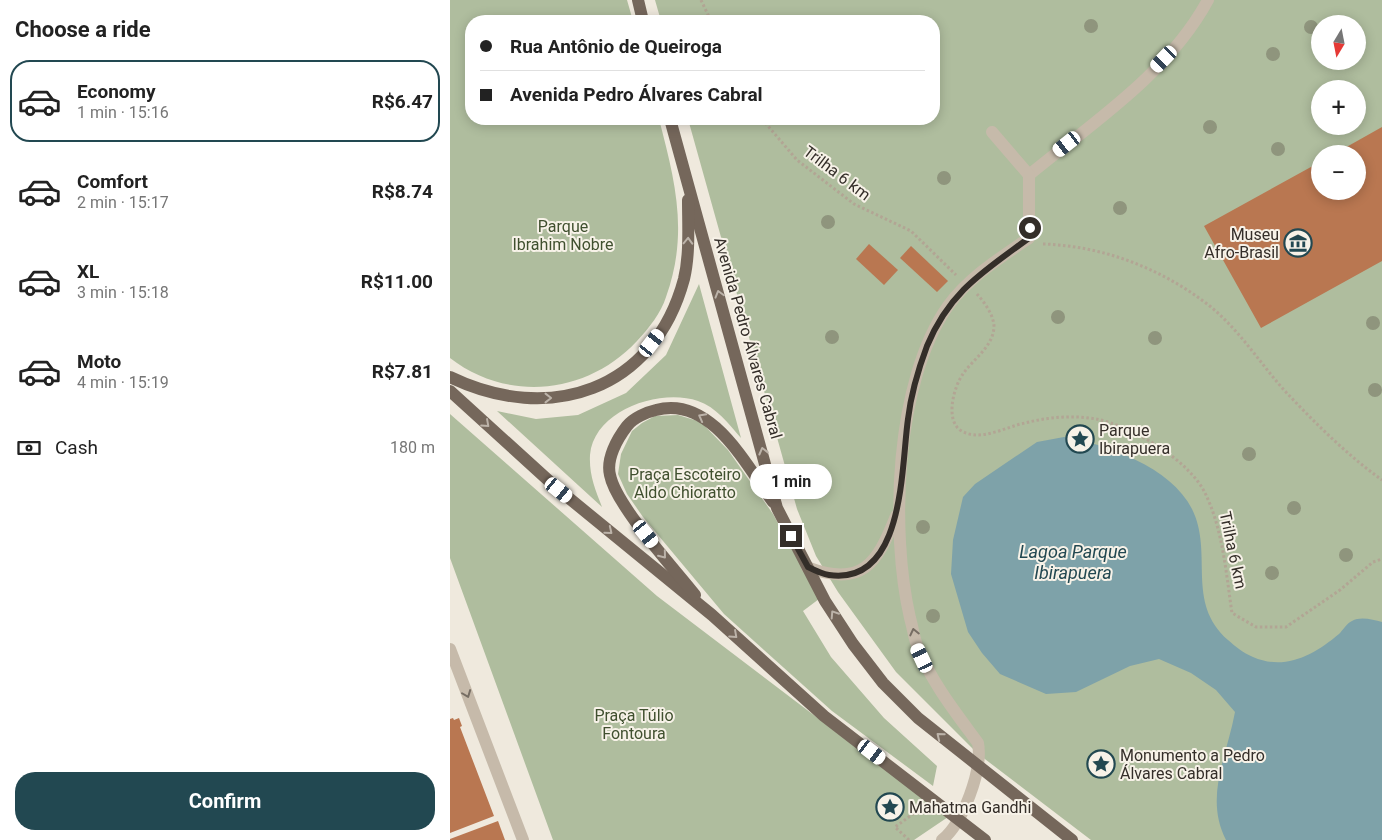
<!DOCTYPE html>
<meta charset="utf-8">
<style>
body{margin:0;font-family:Roboto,sans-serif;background:#f6f6f6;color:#222;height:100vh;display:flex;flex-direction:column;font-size:19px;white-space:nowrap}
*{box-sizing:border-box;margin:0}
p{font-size:16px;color:#767676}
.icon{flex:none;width:28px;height:28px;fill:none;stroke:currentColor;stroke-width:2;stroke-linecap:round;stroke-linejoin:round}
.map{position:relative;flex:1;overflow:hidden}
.side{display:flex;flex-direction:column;background:#fff;width:450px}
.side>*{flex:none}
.hud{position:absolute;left:15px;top:15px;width:475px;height:110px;border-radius:20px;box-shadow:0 2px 12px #0003;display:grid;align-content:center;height:110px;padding:0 15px;background:#fff}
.needle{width:32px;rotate:190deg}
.fabs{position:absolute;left:861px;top:15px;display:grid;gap:10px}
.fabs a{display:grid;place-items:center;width:55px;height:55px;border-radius:50%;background:#fff;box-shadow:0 2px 12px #0003;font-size:25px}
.end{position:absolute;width:22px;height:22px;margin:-11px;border:6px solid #342e29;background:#fff;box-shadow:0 0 0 2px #fff}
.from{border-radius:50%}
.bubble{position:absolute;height:35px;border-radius:18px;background:#fff;box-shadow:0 2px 12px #0003;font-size:16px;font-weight:700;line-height:35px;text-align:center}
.car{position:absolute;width:15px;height:30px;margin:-15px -8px;border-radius:6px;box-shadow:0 0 4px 1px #0007;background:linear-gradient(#fff 24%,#345 0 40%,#fff 0 76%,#345 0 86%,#fff 0)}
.hud b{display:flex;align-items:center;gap:18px;height:48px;font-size:19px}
.hud b+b{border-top:1px solid #e0e0e0}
.hud i{width:12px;height:12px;background:#222}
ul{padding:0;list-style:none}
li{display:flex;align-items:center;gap:15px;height:82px;margin:0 10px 8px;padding:0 5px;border:2px solid transparent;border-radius:20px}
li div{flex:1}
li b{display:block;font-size:19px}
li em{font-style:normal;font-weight:700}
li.current{border-color:#224851}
li>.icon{width:45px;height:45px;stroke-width:1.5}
h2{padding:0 15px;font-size:22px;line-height:60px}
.pay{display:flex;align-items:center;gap:12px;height:55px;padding:0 15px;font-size:19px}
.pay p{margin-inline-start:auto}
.button{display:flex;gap:10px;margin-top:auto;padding:10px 15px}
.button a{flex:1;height:58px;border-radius:20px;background:#224851;color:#fff;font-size:20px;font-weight:700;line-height:58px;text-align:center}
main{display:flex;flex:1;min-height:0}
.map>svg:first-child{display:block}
.green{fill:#afbd9e;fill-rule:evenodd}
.water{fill:#7ea2a9}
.building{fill:#b97751}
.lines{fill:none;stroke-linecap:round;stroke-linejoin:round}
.path{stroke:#b2a594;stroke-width:3;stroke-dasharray:2.5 2.5;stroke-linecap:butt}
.minor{stroke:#c6baaa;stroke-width:12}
.major{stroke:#75675b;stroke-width:12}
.tree{fill:#8f957d}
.oneway{stroke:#bcb3a9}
.oneway2{stroke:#766d63}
.route{stroke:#342e29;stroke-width:6}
.labels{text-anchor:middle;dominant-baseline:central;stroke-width:4;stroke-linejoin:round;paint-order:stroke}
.street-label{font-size:16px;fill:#342e29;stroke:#f7f2e8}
.park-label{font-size:16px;fill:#40502f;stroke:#f7f2e8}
.poi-label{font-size:16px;fill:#342e29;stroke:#f7f2e8;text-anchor:start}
.water-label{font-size:18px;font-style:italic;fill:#224851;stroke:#f7f2e8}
</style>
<main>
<section class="side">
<h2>Choose a ride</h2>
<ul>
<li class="current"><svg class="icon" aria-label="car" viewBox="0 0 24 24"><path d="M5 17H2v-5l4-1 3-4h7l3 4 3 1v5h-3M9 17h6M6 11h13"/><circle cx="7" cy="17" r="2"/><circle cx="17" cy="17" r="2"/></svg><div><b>Economy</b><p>1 min · 15:16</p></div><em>R$6.47</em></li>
<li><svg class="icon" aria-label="car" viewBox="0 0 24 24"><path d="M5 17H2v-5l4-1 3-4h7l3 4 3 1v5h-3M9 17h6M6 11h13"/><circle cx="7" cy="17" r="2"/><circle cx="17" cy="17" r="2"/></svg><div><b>Comfort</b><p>2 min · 15:17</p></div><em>R$8.74</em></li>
<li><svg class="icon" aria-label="car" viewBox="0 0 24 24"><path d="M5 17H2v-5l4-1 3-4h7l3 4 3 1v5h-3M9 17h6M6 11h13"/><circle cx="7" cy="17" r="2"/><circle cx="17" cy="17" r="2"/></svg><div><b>XL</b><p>3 min · 15:18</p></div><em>R$11.00</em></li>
<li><svg class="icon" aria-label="car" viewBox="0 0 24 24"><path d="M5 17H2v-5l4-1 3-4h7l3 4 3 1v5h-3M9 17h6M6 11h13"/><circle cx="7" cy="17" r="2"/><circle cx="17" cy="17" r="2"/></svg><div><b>Moto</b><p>4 min · 15:19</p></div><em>R$7.81</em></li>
</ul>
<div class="pay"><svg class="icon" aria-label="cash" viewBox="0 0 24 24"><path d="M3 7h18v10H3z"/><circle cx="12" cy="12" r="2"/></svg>Cash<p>180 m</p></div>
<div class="button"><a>Confirm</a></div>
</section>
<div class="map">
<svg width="932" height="840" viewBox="0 0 932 840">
<rect width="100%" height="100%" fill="#efe9dd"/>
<g class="green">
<path d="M0,0H177L183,21H21V119H209C225,181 239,233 216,297C211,313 199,328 187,341C138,394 58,403 0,358Z"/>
<path d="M205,0H932V840H641L527,753L446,672L388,592L366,556L347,509L238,119H484V21H211ZM870,24H908V61H870ZM870,89H908V126H870ZM870,154H908V191H870Z"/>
<path d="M249,284L291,438C279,424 266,407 248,401C210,388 144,410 140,455C139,475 145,489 152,507L47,411L86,419L128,415L176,393L216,355Z"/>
<polygon points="0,414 207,596 498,817 464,840 103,840 0,558"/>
<polygon points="228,415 251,422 278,450 323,514 369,599 353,611 381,657 434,718 487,766 483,786 382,711 274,614 193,517 177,494 168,474 171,454 182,431 192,423 205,416"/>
</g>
<path class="water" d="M614,437C656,444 721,467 742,509C764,553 735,602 778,640C785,646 793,653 803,657C835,671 864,655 889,634C893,630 897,623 902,621C911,616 923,620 932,622V840H776C754,797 777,756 785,712L766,690L741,673L709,659L680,666L626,692L596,694L550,674L532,653L518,632L501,574L503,540L513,497L525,484L587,442Z"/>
<g class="building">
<polygon points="932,127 932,261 811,328 754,226 870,162 870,191 908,191 908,154 884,154"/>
<polygon points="419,244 448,270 434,285 406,259"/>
<polygon points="461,246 498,281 487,292 450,258"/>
<polygon points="3,718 4,720 9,718 12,726 10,727 44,816 0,833 0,719"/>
<polygon points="48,821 55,840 0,840 0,839"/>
</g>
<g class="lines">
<g class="path">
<polyline points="251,0 261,21"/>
<polyline points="312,119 347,160 404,204 461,231 506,275"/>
<path d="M593,244C654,246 713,269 761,307C790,331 810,363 834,390C864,422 897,455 932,480"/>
<path d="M527,294C534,302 544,315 544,327C543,347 523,359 513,374C504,386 495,419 510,430C529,443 555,427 575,423C598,417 623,415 646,419C682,426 741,461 756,495C773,531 776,573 782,613L806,627H836L890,590L923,562L932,559"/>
<polyline points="459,840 445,827 470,809"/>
</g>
<g class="minor">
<path d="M579,175C642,123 718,74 758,0"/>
<path d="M357,567C412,588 427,564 446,516"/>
<polyline points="0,649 73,840"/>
<path d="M492,840C513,823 533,770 528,743C506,713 482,683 468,648C464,639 463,628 460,618C440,531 445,381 498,306C519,277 550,258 579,238V175L542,132"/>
</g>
<g class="major">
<polyline points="188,0 193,21"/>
<polyline points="220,119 327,508 375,601 403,644 433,683 468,718 622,840"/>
<path d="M0,377C99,425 204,391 234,279C240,254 238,226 238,200"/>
<polyline points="0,391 109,490 262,615 374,716 535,840"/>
<path d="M245,595C224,568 166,506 160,475C156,459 167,439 177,426C183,418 197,412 206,410C261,395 296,465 323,502"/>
</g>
</g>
<g class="tree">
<circle cx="641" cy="26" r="7"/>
<circle cx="861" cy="27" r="7"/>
<circle cx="823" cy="54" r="7"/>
<circle cx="760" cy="127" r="7"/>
<circle cx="828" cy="149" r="7"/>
<circle cx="494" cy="178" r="7"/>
<circle cx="670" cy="208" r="7"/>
<circle cx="378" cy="222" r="7"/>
<circle cx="608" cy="317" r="7"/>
<circle cx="923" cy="323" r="7"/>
<circle cx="382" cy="337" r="7"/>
<circle cx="705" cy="338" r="7"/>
<circle cx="925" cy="390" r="7"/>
<circle cx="799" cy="454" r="7"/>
<circle cx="844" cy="508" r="7"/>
<circle cx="473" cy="527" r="7"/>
<circle cx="896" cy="555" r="7"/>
<circle cx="822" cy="573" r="7"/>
<circle cx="483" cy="616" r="7"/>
</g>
<defs><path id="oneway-chevron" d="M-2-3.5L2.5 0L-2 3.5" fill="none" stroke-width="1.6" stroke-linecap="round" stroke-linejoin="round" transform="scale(1.25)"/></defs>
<g class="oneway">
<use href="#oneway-chevron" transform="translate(238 241) rotate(-88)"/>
<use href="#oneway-chevron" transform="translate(269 294) rotate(-106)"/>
<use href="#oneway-chevron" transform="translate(98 398)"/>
<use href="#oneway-chevron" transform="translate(252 417) rotate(-152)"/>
<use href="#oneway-chevron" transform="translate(36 424) rotate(42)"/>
<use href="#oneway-chevron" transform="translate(313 451) rotate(-104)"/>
<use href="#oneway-chevron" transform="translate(159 531) rotate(39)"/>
<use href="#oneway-chevron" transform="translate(213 555) rotate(51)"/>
<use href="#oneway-chevron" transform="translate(384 614) rotate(-123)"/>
<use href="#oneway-chevron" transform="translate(284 635) rotate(42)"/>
<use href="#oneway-chevron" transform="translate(490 736) rotate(-141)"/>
</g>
<g class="oneway2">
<use href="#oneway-chevron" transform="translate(464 632) rotate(-103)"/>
<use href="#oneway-chevron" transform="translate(17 694) rotate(69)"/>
</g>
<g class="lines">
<path class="route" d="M341,536L358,567C364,570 372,574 379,575C455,586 451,467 458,419C461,394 468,370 477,346C500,291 533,272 579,238L580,228"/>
</g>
<defs>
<g id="museum-ring" transform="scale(1.4375)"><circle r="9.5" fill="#f7f2e8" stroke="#224851" stroke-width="1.5"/><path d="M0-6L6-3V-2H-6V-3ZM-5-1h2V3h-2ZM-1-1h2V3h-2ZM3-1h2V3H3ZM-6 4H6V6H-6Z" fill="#224851"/></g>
<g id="sight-ring" transform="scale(1.4375)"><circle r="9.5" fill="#f7f2e8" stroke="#224851" stroke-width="1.5"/><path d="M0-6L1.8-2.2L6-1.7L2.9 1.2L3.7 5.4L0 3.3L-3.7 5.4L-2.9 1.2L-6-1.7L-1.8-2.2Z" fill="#224851"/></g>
</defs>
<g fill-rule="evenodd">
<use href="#museum-ring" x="848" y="243"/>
<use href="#sight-ring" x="630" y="439"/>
<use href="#sight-ring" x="651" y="764"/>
<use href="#sight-ring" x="440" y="807"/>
</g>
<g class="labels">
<g class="street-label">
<text transform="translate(387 173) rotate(37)">Trilha 6 km</text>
<text transform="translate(298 338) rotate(74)">Avenida Pedro Álvares Cabral</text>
<text transform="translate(783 550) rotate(78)">Trilha 6 km</text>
</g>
<g class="park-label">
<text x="113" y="226">Parque<tspan x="113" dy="18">Ibrahim Nobre</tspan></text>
<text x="235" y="474">Praça Escoteiro<tspan x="235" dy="18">Aldo Chioratto</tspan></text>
<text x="184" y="715">Praça Túlio<tspan x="184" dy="18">Fontoura</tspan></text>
</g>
<g class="poi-label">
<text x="829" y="234" text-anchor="end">Museu<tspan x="829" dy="18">Afro-Brasil</tspan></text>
<text x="649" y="430">Parque<tspan x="649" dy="18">Ibirapuera</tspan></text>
<text x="670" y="755">Monumento a Pedro<tspan x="670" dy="18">Álvares Cabral</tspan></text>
<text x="459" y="807">Mahatma Gandhi</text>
</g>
<g class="water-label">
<text x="623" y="551">Lagoa Parque<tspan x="623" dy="21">Ibirapuera</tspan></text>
</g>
</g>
</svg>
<div class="fabs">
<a><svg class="needle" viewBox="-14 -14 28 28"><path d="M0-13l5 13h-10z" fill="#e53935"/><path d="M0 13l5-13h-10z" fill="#767676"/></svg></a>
<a>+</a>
<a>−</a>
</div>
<i class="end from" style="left:580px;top:228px"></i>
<i class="end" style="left:341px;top:536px"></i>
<div class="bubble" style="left:300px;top:464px;width:82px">1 min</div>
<i class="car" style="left:714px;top:59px;rotate:224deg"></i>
<i class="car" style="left:617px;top:144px;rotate:232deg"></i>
<i class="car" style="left:202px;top:343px;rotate:38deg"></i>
<i class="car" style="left:109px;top:490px;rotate:129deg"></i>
<i class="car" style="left:196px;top:534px;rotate:141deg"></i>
<i class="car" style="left:472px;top:658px;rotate:335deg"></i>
<i class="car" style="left:422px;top:752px;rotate:127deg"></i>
<div class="hud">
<b><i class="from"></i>Rua Antônio de Queiroga</b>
<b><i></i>Avenida Pedro Álvares Cabral</b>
</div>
</div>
</main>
